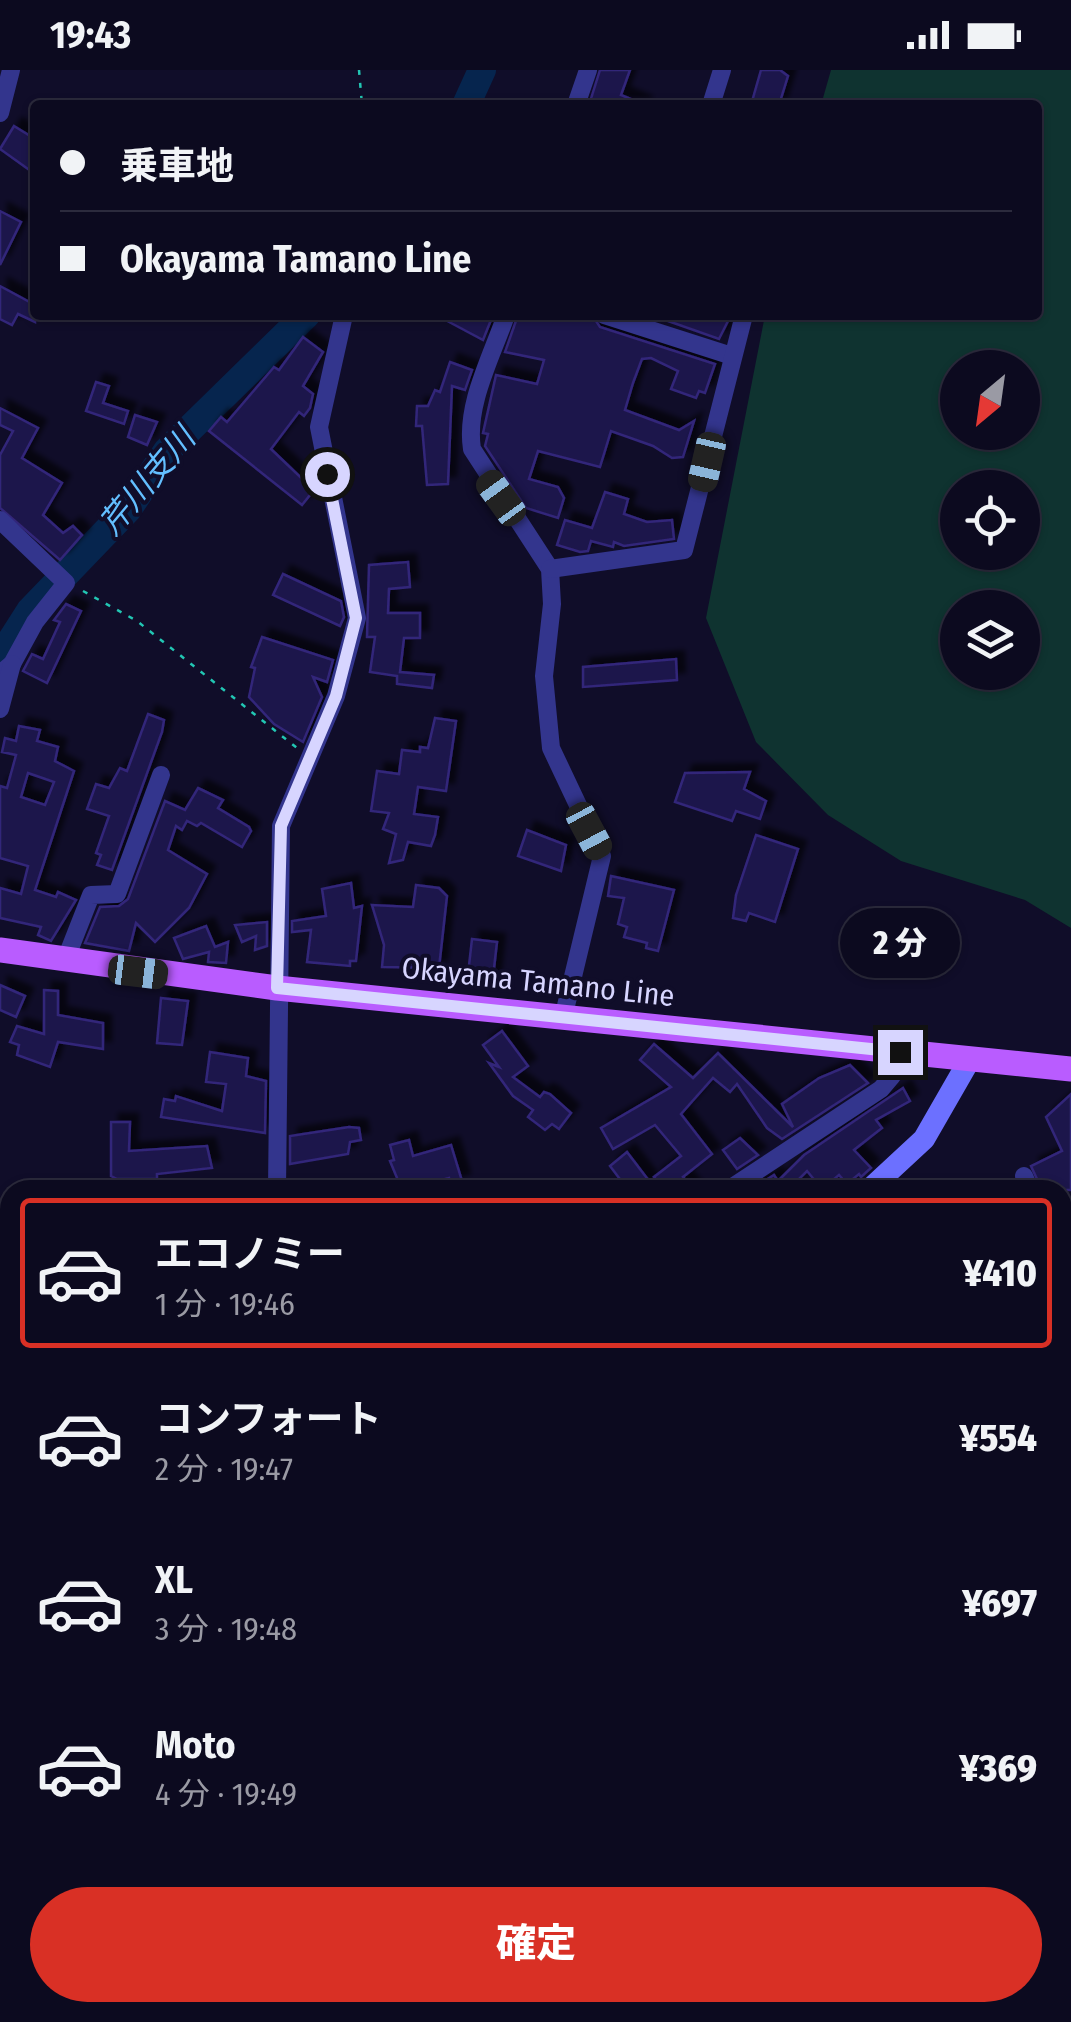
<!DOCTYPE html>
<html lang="ja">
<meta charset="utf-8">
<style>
body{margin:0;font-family:"Fira Sans Condensed","Noto Sans JP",sans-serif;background:#151328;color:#f1f3f6;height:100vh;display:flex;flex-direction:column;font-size:38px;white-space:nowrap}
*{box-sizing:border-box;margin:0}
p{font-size:32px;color:#9a9aa4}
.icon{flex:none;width:55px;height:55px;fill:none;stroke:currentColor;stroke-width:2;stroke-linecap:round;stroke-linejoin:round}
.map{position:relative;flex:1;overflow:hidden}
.panel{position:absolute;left:0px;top:1110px;width:1072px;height:842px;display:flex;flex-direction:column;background:#0c0a1f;border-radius:30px 30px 0 0;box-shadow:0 2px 8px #0004,0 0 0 2px #2c2b3d}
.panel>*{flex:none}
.guide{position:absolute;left:30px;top:30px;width:1012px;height:220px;border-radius:10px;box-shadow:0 2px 8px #0004,0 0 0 2px #2c2b3d;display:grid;align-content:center;height:220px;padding:0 30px;background:#0c0a1f}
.needle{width:65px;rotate:209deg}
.buttons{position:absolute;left:940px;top:280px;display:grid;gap:20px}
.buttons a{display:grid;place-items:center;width:100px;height:100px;border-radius:50%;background:#0c0a1f;box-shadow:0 2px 8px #0004,0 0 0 2px #2c2b3d;font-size:50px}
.end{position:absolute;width:45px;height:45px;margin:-22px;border:12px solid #d7d5ff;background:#111;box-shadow:0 0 0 5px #111}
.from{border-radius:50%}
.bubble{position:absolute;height:70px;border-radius:35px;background:#0c0a1f;box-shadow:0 2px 8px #0004,0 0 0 2px #2c2b3d;font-size:32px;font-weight:800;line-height:70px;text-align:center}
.car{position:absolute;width:30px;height:60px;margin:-30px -15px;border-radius:12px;box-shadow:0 0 8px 2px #0007;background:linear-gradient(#222 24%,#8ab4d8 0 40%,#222 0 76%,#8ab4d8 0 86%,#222 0)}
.guide b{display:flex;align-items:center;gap:35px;height:95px;font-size:38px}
.guide b+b{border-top:2px solid #2c2b3d}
.guide i{width:25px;height:25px;background:#f1f3f6}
ul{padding:18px 0 0;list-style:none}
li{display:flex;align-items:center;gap:30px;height:150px;margin:0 20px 15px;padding:0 10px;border:5px solid transparent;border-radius:10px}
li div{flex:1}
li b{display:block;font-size:38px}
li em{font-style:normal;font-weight:800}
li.on{border-color:#d93025}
li>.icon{width:90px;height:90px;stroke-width:1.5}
.button{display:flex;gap:20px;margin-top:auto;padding:20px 30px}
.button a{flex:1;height:115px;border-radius:60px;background:#d93025;color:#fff;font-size:40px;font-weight:800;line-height:115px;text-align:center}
.status{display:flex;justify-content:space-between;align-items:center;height:70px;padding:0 50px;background:#0c0a1f;direction:ltr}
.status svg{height:28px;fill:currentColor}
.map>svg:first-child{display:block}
.green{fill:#0f3330;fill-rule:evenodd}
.water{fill:#06254e}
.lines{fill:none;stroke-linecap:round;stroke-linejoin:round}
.river{stroke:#06254e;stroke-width:28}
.building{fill:#1f174c;stroke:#32267a;stroke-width:2.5;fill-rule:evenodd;filter:url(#shadow)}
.path{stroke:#22c6b3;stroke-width:2.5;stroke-dasharray:5 8;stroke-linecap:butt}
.street{stroke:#33358d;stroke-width:18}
.secondary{stroke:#6c70ff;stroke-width:22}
.primary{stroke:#b95cff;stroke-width:25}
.route{stroke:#d7d5ff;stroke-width:12}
.labels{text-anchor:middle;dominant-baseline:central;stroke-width:8;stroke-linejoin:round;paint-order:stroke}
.street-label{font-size:30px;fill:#d7d5ff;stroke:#100d29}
.water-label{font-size:32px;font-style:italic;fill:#63bfff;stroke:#100d29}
</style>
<div class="status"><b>19:43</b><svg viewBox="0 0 49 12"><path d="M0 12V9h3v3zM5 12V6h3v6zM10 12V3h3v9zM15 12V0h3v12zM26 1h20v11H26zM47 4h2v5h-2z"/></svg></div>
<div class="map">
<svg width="1071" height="1952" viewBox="0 0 1071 1952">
<defs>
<filter id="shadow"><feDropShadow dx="8" dy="-8" stdDeviation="2.5" flood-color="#0009"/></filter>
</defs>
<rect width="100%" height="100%" fill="#100d29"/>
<g class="green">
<path d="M831,0H1071V858L1025,830L901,791L828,745L756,672L706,548L765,245H1038V35H821ZM958,298H1022V362H958ZM958,418H1022V482H958ZM958,538H1022V602H958Z"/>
<polygon points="1071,1566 1071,1894 1063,1898 1062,1570"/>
</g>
<polygon class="water" points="0,1716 10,1722 10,1942 224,1942 227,1952 0,1952"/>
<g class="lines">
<g class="river">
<polyline points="466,35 482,0"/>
<polyline points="0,588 30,541 128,439 167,381 306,245"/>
</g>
</g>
<g class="building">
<polygon points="600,0 630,0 621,25 645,35 589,35"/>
<polygon points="761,0 780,0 788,6 779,35 751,35"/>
<polygon points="14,56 35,69 35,104 0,79"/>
<polygon points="0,141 21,152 0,195"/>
<polygon points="0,216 35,235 35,252 18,244 12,255 0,249"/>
<polygon points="436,245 493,245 483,270"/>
<polygon points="518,245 592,245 600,257 715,294 705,323 699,321 696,328 671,319 678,301 651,288 642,289 633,313 625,340 679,360 694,351 683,387 672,388 653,376 611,361 600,397 538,381 529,409 558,417 564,428 558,448 526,438 485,376 488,364 483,363 496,305 537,314 544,290 505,282"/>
<polygon points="651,245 731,245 719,269"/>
<polygon points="303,267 323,282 303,316 313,324 310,338 304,346 299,342 271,379 314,420 302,435 209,361 221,347 227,352 274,297 279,300"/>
<polygon points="450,292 472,300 465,320 452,316 448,414 427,415 422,356 416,356 417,336 428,336 435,320 440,322"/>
<polygon points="96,312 109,316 103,333 128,341 124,354 86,341"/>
<polygon points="0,338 38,358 22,388 62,413 43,445 63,463 73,456 82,465 60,490 0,438 0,385 13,361 0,355"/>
<polygon points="135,345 157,352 147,375 128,367"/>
<polygon points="605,422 628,429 624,444 647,452 672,450 674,469 624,476 614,472 613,477 591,471 588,481 580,482 557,475 565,450 592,458"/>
<polygon points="408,492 410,517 389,519 388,543 420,543 420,568 404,568 400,602 434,605 432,618 397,614 397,606 370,602 375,567 367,567 369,495"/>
<polygon points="283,504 341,531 344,547 340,556 273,525"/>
<polygon points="66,534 81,541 47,613 23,601 32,584 43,589 60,552 54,550"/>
<polygon points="262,567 333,590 327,612 313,607 322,627 303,672 274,654 249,627 255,598 251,597"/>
<polygon points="676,589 677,610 583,617 583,597"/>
<polygon points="148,644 164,650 162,662 112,800 97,795 101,785 96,783 109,746 87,739 96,714 109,718 120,698 127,701"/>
<polygon points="435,648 456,651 446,721 418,717 414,744 438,747 435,765 431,776 408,772 403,790 389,793 396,764 383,759 389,743 371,741 377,701 399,704 402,680 420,682 420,677 428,678"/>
<path d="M19,656L40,660L37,671L58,677L55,691L74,701L35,820L56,827L58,822L76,830L51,871L38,865L41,857L0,848V818L21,824L28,796L0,788V716L7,718L16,685L2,682L5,668L16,671ZM28,703L54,712L45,735L21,727Z"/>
<polygon points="750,702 744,719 766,731 760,749 736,741 732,751 675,732 685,703"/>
<polygon points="198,718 223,730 218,738 249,757 251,761 242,777 201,753 197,756 187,751 182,760 176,756 168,780 207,804 189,838 155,872 136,853 129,881 85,873 100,837 119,836 128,829 165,731 185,740"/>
<polygon points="527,760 566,775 561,801 518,786"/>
<polygon points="756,765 798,779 775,852 749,843 746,851 733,848 736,825"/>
<polygon points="611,806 674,820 658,881 646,878 647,873 624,867 627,857 618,854 624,828 608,826"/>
<polygon points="351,813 354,838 362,836 356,891 350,891 350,896 307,892 311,860 292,862 292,851 326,846 322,819"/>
<polygon points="416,815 439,818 447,826 439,898 382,897 384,875 372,835 413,837"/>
<polygon points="267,852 267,876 255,880 256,866 242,872 235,855"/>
<polygon points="206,856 215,877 228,872 226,893 208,892 209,882 183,889 174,868"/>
<polygon points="472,869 497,872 492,916 467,913"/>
<polygon points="0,915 25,926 16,947 0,940"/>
<polygon points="44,920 58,921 58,945 103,953 103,979 58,972 50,997 17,985 19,975 10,972 17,956 44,964"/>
<polygon points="161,928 188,931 182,975 157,973"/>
<polygon points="502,961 528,996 513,1007 540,1027 544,1022 550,1024 571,1043 559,1059 552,1054 545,1060 528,1047 533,1040 513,1026 489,993 499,997 483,975"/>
<polygon points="654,974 693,1008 718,983 793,1057 782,1034 819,1008 850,995 868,1013 782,1069 767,1058 737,1014 730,1022 713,1008 681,1044 712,1084 683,1107 694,1120 665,1120 654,1107 681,1086 655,1055 613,1079 601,1058 671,1017 640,990"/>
<polygon points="210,982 248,988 246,1006 266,1011 265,1063 161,1047 164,1029 175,1031 176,1026 222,1041 226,1014 206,1012"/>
<polygon points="903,1018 910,1031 876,1050 882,1058 854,1080 871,1098 861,1107 859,1104 847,1114 839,1105 822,1119 807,1101 788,1120 752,1119 774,1105 778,1111 804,1085"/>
<polygon points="1071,1024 1071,1120 1042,1120 1031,1096 1062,1081 1046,1047"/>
<polygon points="111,1052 130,1052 129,1081 207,1076 212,1098 157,1104 157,1109 117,1109 111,1106"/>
<polygon points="349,1057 359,1058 361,1070 350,1072 348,1084 290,1094 290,1066"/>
<polygon points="740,1068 758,1085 737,1099 723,1080"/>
<polygon points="409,1070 413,1086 451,1075 462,1111 450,1115 449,1108 402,1120 390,1091 394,1090 390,1075"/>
<polygon points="627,1082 656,1120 628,1120 610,1096"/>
</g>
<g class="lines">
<g class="path">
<polyline points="359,0 362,35"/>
<polyline points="83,521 137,551 297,678"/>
<polyline points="296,1942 299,1952"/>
</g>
<g class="street">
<polyline points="576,35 588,0"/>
<polyline points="711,35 722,0"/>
<polyline points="0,43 11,0"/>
<path d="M506,245C492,286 465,335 472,379L550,499L552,534L544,606L551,678L602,786L563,948"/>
<polyline points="604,245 732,286"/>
<polyline points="0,450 66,513 35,552 12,594 0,604"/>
<polyline points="550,499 684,480 744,245"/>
<polyline points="0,639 12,594"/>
<polyline points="65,891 91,825 117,824 161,705"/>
<polyline points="1024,1106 1030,1120"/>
<polyline points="277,1120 281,756 336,626 357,548 319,357 344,245"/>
<polyline points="728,1120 881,1019 892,1006 900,982"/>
<polyline points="1062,1164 1071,1160"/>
<polyline points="1062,1194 1071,1214"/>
<polyline points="0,1246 10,1249"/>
<polyline points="1062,1250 1071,1246"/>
<polyline points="1062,1337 1071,1333"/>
<polyline points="0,1369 10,1376"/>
<polyline points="1062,1451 1071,1447"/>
<polyline points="0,1465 10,1449"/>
<polyline points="1062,1561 1071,1557"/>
<polyline points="1,1699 10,1683"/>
<polyline points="344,1942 346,1952"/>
<polyline points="414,1942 416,1952"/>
<polyline points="594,1942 611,1952"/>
<polyline points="734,1942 750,1952"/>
<polyline points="562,1952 568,1942"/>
<polyline points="822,1952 844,1942"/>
</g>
<g class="secondary">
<polyline points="869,1120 924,1069 970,989"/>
<polyline points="268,1942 270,1952"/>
</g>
<polyline class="primary" points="0,880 277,918 1071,999"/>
</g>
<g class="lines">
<polyline class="route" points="327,404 356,548 336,626 281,756 277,918 900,982"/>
</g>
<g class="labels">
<g class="street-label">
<text transform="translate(538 912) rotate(6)">Okayama Tamano Line</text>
</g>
<g class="water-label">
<text transform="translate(147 411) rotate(-50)">芹川支川</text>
</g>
</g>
</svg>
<div class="buttons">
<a><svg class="needle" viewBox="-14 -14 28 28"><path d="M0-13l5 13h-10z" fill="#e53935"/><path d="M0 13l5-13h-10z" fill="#9a9aa4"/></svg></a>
<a><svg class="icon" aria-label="locate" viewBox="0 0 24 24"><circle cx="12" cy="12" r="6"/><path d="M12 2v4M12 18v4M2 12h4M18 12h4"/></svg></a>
<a><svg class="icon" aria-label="layers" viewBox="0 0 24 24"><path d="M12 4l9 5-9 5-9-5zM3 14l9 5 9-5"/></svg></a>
</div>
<i class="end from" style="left:327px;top:404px"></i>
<i class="end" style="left:900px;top:982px"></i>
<div class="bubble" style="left:840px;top:838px;width:120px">2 分</div>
<i class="car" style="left:707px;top:392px;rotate:193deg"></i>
<i class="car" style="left:501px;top:428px;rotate:324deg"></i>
<i class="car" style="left:589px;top:761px;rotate:152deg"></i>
<i class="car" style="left:138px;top:902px;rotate:97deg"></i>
<div class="guide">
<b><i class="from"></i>乗車地</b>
<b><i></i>Okayama Tamano Line</b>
</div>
<section class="panel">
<ul>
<li class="on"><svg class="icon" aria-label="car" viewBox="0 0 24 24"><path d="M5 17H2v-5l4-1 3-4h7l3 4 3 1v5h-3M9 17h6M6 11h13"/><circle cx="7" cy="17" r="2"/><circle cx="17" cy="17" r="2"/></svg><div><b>エコノミー</b><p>1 分 · 19:46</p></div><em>¥410</em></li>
<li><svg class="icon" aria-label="car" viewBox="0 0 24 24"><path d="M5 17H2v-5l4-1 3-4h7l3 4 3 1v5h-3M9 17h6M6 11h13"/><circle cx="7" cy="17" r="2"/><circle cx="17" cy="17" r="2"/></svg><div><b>コンフォート</b><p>2 分 · 19:47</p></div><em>¥554</em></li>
<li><svg class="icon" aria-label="car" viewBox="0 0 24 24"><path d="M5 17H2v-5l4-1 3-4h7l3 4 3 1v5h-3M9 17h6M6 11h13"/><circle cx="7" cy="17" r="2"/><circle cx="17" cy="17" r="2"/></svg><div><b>XL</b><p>3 分 · 19:48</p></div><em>¥697</em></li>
<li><svg class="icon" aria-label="car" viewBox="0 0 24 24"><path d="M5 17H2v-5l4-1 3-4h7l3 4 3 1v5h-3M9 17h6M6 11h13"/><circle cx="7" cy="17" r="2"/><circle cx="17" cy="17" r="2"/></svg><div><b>Moto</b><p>4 分 · 19:49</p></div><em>¥369</em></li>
</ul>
<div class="button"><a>確定</a></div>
</section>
</div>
